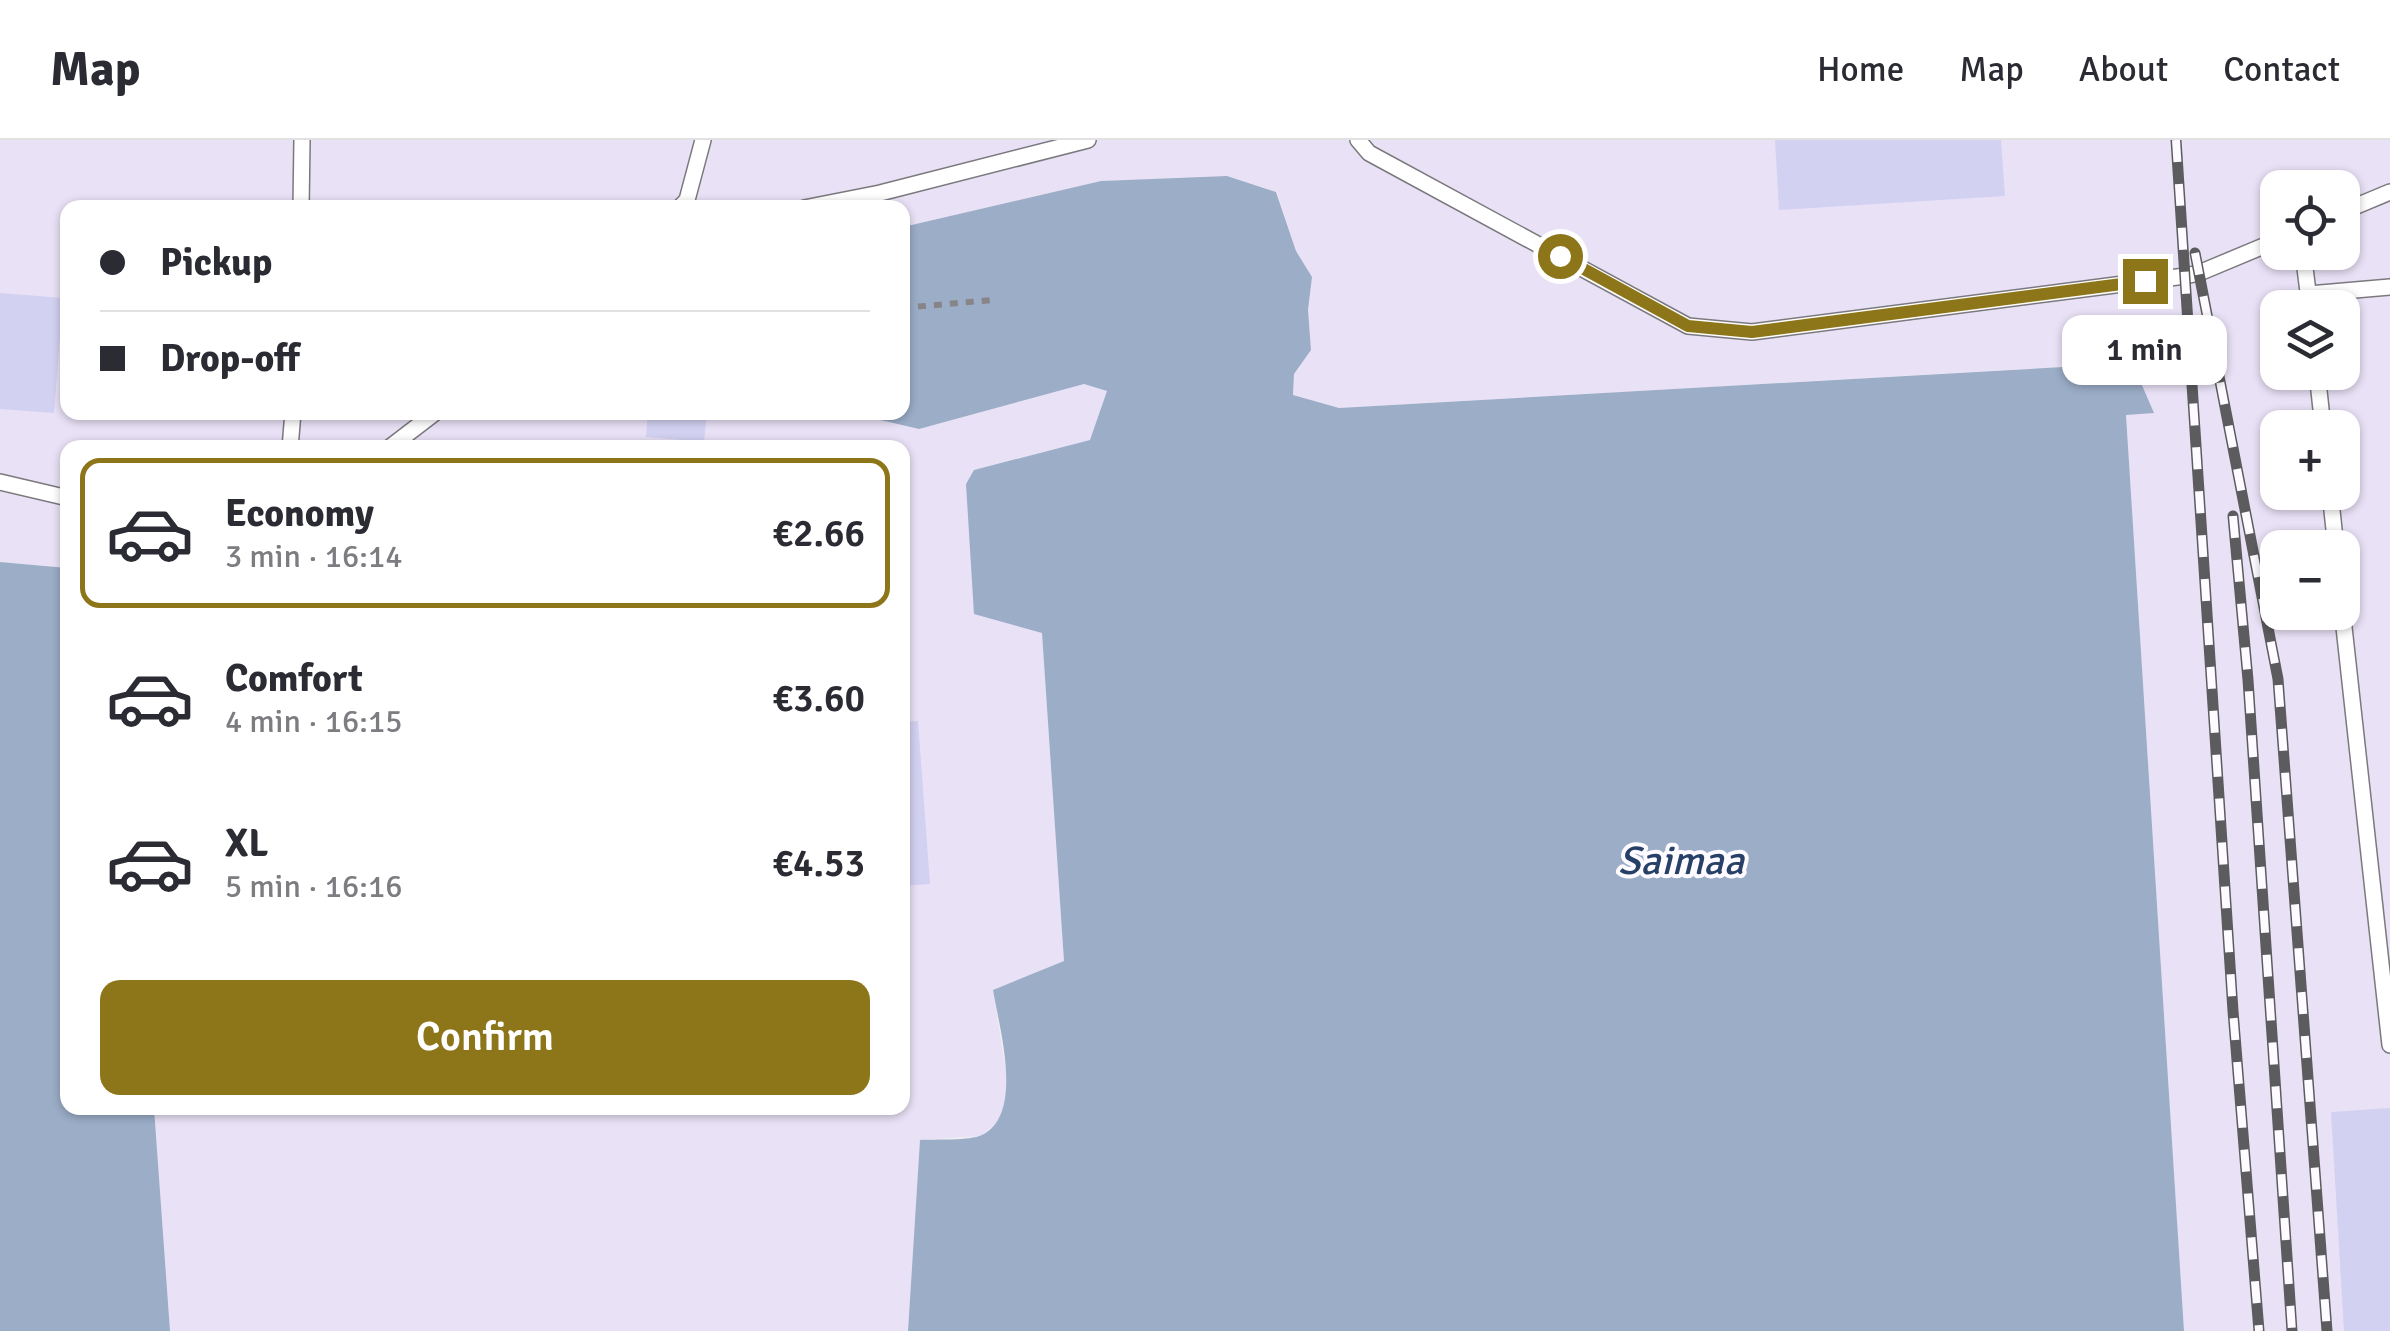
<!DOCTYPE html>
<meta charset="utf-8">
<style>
body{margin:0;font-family:Signika,sans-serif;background:#f2f2f3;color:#2b2b33;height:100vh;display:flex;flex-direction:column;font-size:38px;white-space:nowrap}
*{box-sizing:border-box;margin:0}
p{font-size:32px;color:#7c7c81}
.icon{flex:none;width:55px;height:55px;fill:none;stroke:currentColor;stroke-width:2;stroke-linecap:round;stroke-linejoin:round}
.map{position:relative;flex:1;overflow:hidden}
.details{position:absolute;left:60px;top:300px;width:850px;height:675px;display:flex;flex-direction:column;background:#fff;border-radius:20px;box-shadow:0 2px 8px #0004}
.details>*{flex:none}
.guide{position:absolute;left:60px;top:60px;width:850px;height:220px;border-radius:20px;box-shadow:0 2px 8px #0004;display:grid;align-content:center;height:220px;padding:0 40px;background:#fff}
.fabs{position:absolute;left:2260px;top:30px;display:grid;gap:20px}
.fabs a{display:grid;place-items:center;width:100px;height:100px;border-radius:20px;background:#fff;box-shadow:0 2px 8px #0004;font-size:50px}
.end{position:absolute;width:45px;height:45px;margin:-22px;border:12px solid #8d7519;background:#fff;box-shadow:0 0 0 5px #fff}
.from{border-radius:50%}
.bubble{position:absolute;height:70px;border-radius:20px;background:#fff;box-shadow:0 2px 8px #0004;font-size:32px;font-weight:600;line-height:70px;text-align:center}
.guide b{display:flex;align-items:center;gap:35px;height:95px;font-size:38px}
.guide b+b{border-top:2px solid #e1e1e2}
.guide i{width:25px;height:25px;background:#2b2b33}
ul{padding:18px 0 0;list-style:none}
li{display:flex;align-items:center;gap:30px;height:150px;margin:0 20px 15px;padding:0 20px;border:5px solid transparent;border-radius:20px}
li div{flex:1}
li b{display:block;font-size:38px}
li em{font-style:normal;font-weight:600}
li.current{border-color:#8d7519}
li>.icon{width:90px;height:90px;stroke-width:1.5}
.cta{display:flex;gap:20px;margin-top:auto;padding:20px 40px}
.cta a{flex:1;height:115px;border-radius:20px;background:#8d7519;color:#fff;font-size:40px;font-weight:600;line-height:115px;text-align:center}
header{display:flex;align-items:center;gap:60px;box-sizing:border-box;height:140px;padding:0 50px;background:#fff;border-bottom:2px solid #e1e1e2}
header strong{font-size:48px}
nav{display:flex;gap:55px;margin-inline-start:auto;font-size:35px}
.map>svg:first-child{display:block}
.industrial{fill:#e9e1f6;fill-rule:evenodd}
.water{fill:#9badc7}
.building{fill:#d2d1f1}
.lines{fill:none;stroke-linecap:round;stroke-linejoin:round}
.service-casing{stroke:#7b797d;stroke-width:18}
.path{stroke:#878588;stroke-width:6;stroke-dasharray:8 8;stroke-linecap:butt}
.service{stroke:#fff;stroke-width:15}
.rail-casing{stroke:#5c5c5e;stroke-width:11}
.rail{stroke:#fdfbff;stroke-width:8;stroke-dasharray:22;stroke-linecap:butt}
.route{stroke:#8d7519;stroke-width:12}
.labels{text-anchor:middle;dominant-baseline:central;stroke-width:8;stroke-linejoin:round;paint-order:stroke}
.water-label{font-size:40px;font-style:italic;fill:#274067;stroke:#fdfbff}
</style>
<header>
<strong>Map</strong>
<nav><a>Home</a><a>Map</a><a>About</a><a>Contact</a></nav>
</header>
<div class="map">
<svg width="2390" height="1191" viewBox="0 0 2390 1191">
<rect width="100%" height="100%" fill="#f0eef2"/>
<path class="industrial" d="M0,0H2390V1191H2184L2126,274L2153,272L2135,229L2115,224L1339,268L1293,255L1294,234L1311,210L1308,170L1312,137L1296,111L1277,52L1227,36L1101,41L903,87L902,68H68V272H776L863,276L919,289L1084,244L1107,251L1091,300L974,330L1042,493L1064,821L993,850L1008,946L1002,978L981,996L920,1000L908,1191H170L154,968H902V308H68L67,428L0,422ZM2278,48H2342V112H2278ZM2278,168H2342V232H2278ZM2278,288H2342V352H2278ZM2278,408H2342V472H2278Z"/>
<g class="water">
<path d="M1227,36L1276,52L1296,111L1312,137L1308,170L1311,210L1294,234L1293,255L1339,268L2116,224L2135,229L2154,273L2126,275L2184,1191H908L920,1000C935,999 970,1001 982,995C1025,974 999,887 993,850L1064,821L1042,493L974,474L966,344L974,330L1090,300L1107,251L1084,244L919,289L863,276L776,273L902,272L903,87L1101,41Z"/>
<polygon points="0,422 67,428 68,968 154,968 170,1191 0,1191"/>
</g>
<g class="building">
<polygon points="1775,0 2001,0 2005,56 1779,70"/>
<polygon points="0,153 63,158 54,273 0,269"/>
<polygon points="648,272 707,272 704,302 646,297"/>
<polygon points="918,581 930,744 902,746 902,582"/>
<polygon points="2390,968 2390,1191 2344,1191 2331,972"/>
</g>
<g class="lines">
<g class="service-casing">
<g id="service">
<polyline points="1358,0 1369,13 1688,186 1752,192 2185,136 2199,133 2278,100"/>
<polyline points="301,68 302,0"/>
<polyline points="679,68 687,60 703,0"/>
<polyline points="804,68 880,53 1088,0"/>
<polyline points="2342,72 2390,52"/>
<polyline points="2303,112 2310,168"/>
<polyline points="2309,154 2390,147"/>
<polyline points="2317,232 2323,288"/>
<polyline points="290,308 293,272"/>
<polyline points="389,308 436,272"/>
<polyline points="0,342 68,358"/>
<polyline points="2330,352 2336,408"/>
<polyline points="2342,469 2390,905"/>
</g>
</g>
<polyline class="path" points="902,168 992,160"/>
<use href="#service" class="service"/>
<g class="rail-casing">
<g id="rail">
<polyline points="2176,0 2233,871 2259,1191"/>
<polyline points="2195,113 2278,539 2327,1191"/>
<polyline points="2233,376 2248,540 2292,1191"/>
</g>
</g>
<use href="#rail" class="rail"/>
</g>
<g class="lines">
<polyline class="route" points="1560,116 1688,186 1752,192 2145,141"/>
</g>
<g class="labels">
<g class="water-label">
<text x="1681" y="721">Saimaa</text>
</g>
</g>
</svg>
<div class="fabs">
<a><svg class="icon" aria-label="locate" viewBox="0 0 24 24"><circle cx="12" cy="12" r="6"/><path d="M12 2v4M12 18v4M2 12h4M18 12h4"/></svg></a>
<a><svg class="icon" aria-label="layers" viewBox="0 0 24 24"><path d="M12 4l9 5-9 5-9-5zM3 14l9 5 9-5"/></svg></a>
<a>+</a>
<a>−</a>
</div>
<i class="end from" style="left:1560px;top:116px"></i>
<i class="end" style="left:2145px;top:141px"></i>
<div class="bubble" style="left:2062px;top:175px;width:165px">1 min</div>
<div class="guide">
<b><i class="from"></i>Pickup</b>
<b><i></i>Drop-off</b>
</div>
<section class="details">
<ul>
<li class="current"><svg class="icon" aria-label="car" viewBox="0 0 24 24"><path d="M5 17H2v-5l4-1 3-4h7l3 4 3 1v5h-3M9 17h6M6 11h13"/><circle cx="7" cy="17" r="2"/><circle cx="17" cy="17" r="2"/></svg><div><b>Economy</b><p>3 min · 16:14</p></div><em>€2.66</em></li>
<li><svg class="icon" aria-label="car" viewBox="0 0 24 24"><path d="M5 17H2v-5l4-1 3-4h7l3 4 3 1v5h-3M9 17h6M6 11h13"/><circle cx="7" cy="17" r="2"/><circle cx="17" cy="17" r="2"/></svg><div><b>Comfort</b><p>4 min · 16:15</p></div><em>€3.60</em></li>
<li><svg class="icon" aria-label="car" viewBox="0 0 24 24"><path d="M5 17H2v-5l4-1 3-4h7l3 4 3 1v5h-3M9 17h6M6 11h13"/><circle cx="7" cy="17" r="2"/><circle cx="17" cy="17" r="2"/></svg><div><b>XL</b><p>5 min · 16:16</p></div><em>€4.53</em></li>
</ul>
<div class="cta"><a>Confirm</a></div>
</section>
</div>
